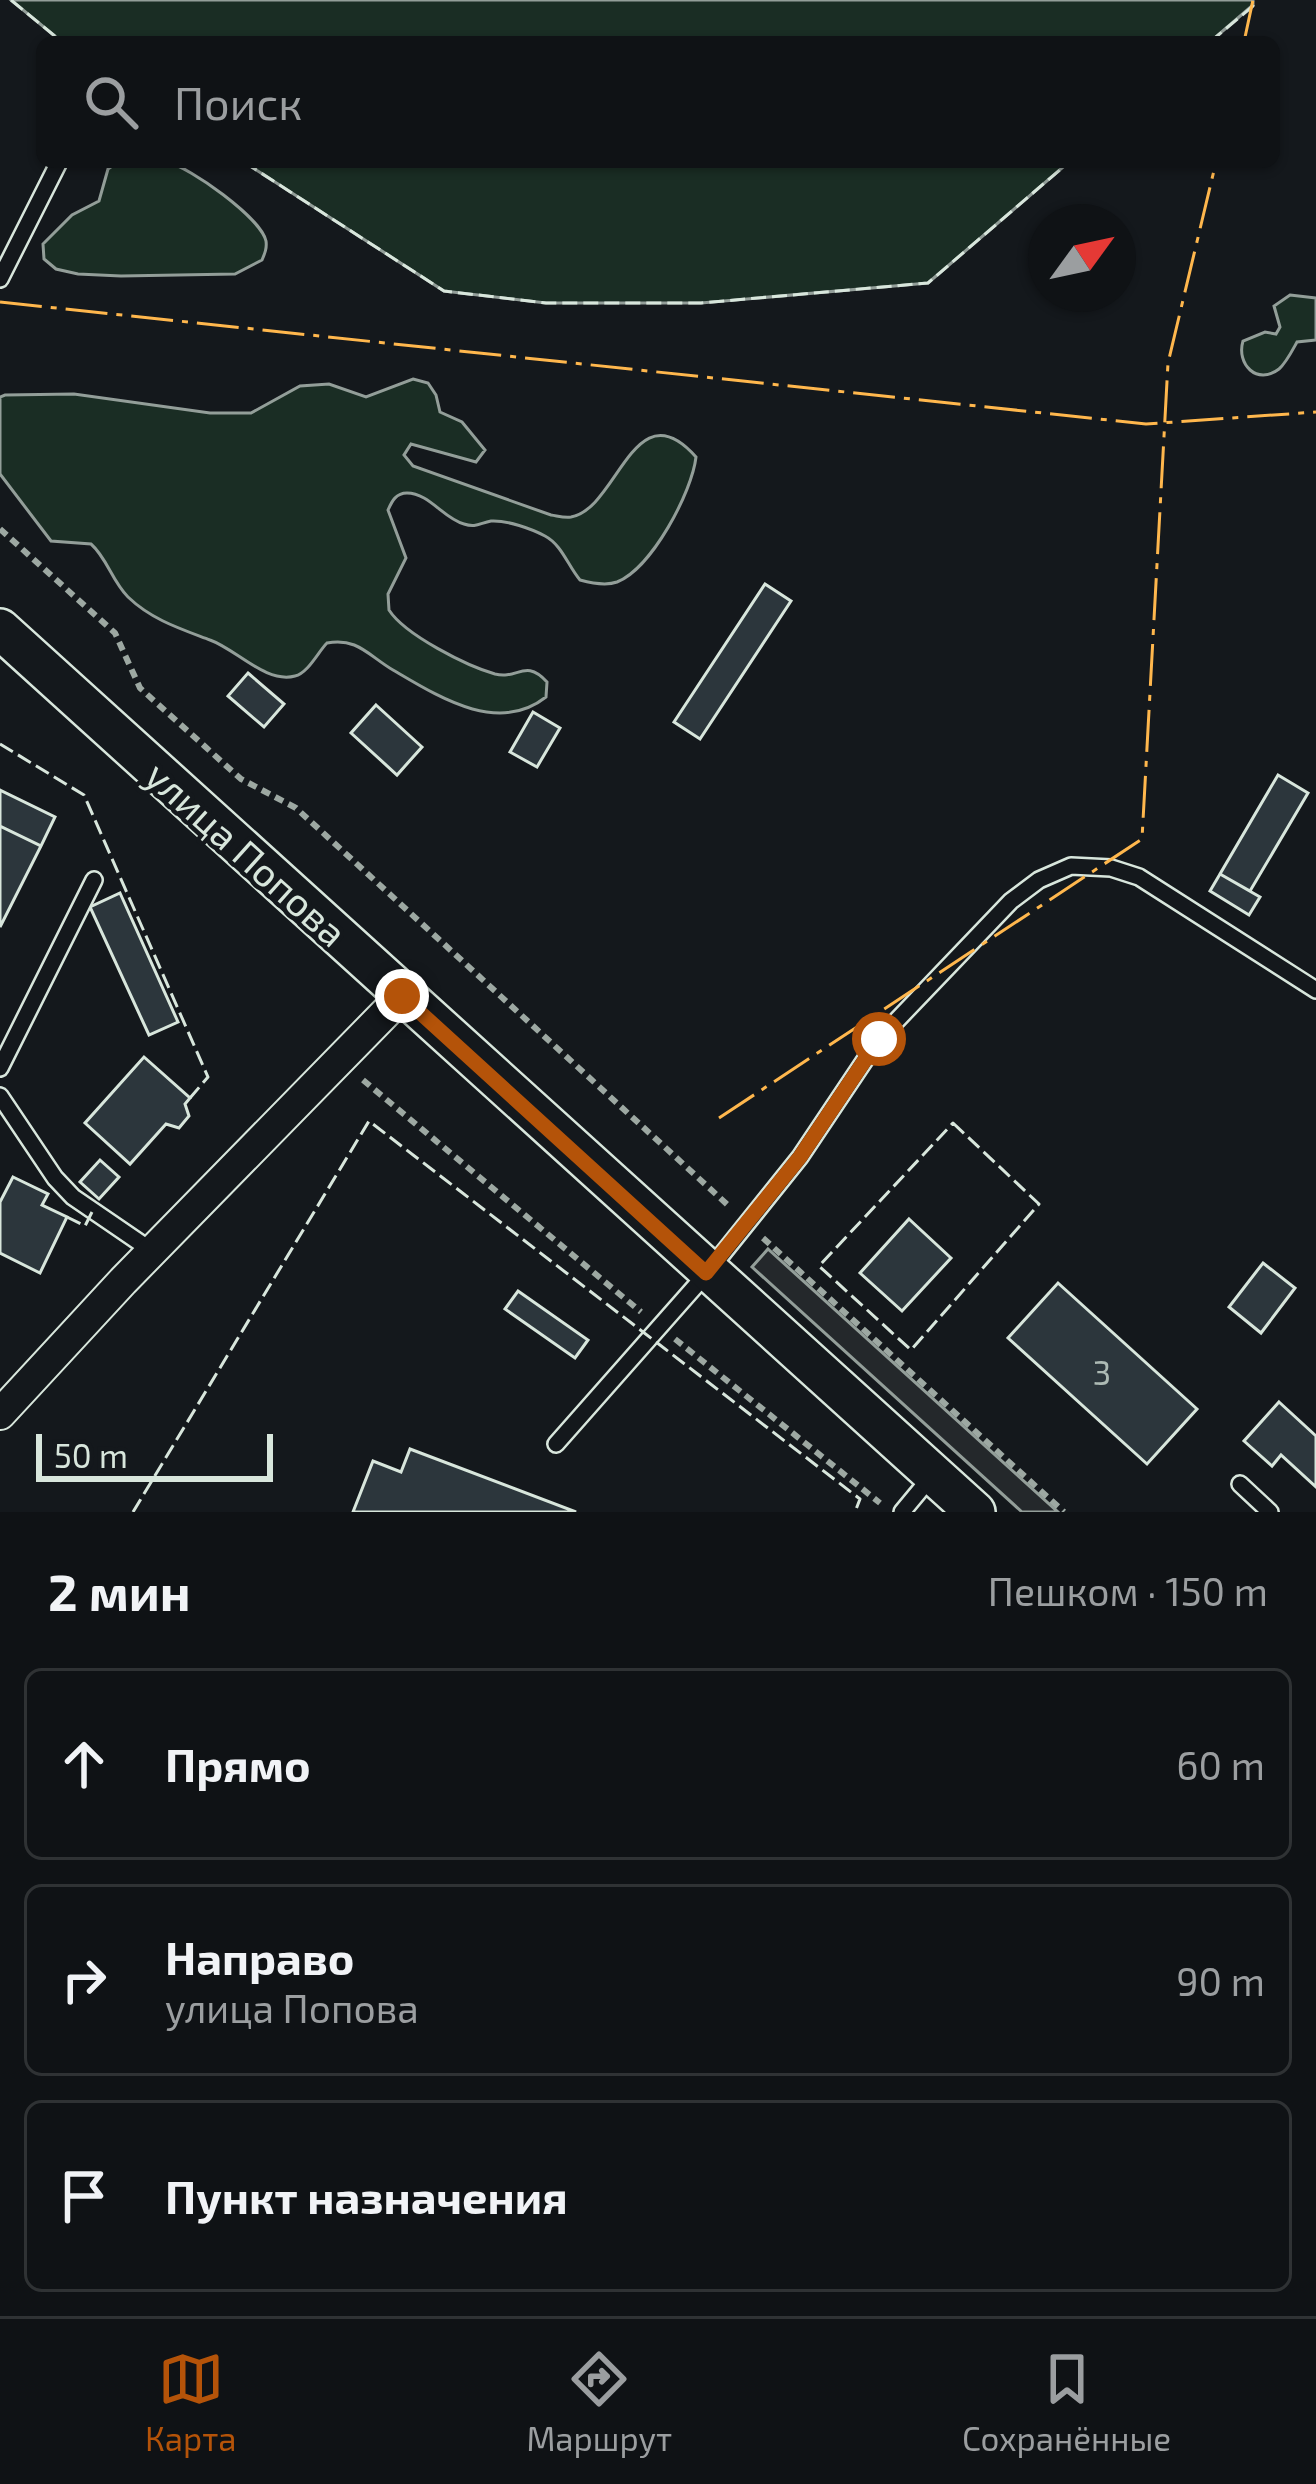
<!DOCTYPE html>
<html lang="ru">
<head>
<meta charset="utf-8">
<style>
	:root { --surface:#0f1215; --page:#181b1e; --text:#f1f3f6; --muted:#9b9ea0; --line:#2f3234; --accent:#b45309 }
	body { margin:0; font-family:"Exo 2",sans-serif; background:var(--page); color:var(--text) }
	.compass { position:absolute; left:1028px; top:204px; width:108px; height:108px; border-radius:50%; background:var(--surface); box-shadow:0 3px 9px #0004; rotate:57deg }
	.scale { position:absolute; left:36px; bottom:30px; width:237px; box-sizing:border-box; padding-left:12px; border:6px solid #d8e6dc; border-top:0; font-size:33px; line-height:42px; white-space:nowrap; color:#d8e6dc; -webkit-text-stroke:9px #14181c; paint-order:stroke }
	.stop { position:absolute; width:36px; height:36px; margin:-27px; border:9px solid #b45309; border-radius:50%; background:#fff }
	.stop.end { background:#b45309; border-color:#fff; box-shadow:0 3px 12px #0008 }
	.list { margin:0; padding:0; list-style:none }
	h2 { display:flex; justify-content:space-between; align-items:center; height:156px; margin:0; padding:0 48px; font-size:51px }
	h2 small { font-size:39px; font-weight:400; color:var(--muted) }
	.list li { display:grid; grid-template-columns:78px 1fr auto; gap:36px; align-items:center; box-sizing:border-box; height:192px; margin:0 24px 24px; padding:0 24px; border:3px solid var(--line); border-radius:18px }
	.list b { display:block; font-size:45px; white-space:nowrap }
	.list p { margin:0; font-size:39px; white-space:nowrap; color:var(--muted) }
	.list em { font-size:39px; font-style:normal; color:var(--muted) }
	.icon { flex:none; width:66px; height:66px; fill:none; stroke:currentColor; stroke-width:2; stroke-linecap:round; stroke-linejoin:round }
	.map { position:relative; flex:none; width:1316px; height:1512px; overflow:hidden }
	.search { position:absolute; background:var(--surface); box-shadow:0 3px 9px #0004; left:36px; right:36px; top:36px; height:132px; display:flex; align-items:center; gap:30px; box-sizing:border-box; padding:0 42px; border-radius:18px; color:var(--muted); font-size:45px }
	.sheet { height:804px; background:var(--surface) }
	nav { display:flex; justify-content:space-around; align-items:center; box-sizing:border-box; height:168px; border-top:3px solid var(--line); background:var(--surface); font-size:33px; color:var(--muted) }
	nav a { display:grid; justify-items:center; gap:6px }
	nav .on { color:var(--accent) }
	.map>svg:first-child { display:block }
	.green { fill:#1a2d24; stroke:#939e99; stroke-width:3 }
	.parking { fill:#24282b; stroke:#939e99; stroke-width:3 }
	.building { fill:#2c363c; stroke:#d8e6dc; stroke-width:3 }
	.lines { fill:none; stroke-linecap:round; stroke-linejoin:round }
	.service-casing { stroke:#d8e6dc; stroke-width:20 }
	.minor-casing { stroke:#d8e6dc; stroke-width:34 }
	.secondary-casing { stroke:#d8e6dc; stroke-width:44 }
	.path { stroke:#9da8a2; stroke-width:6; stroke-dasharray:9 6; stroke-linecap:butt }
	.service { stroke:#14181c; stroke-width:15 }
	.minor { stroke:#14181c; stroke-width:30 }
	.secondary { stroke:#14181c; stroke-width:39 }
	.fence { stroke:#d8e6dc; stroke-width:3; stroke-dasharray:15 6; stroke-linecap:butt }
	.power { stroke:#ffb74d; stroke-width:3; stroke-dasharray:42 9 6 9; stroke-linecap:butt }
	.route { stroke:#b45309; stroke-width:15 }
	.labels { text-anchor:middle; stroke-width:9; stroke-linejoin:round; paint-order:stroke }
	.number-label { font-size:33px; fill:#adbab4 }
	.street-label { font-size:39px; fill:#d8e6dc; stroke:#14181c }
</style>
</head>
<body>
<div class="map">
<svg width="1316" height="1512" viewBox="0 0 1316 1512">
	<rect width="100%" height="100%" fill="#14181c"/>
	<path class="green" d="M11 0H1253V5L1210 42H62Z
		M118 162C133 162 152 159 167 162 190 167 261 218 266 241 267 248 265 253 262 260L235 274 121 276 78 274 56 269 44 259 43 244 72 215 99 201 108 169Z
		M244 162H1069L928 283 701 303H546L444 291Z
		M1290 295 1316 298V340L1297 342C1292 351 1286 363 1279 369 1257 386 1236 364 1243 341L1265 332 1276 334 1280 327 1274 306Z
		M413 379 428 383 436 395 440 412 462 422 485 450 476 462 411 444 404 455 413 466 551 515C558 516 564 518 571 517 618 509 634 387 696 457 692 492 652 568 617 582 606 586 591 583 580 580 568 566 562 545 545 536 532 529 507 520 491 521 480 523 476 528 464 524 444 519 429 493 407 493 396 493 392 501 388 510L406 558 388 594 389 610C405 635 467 666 495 674 518 680 525 658 547 682L546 697C498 735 439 697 393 670 369 656 357 637 327 643 318 652 308 673 295 676 266 684 236 649 210 640 181 629 152 620 128 597 112 581 107 558 91 544L51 541 0 474V397L5 395 74 394 210 413H251L300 386 329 384 366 397Z"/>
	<path class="parking" d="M768 1249 1058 1512H1022L752 1267Z"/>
	<path class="building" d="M765 584 791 601 700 739 674 722Z
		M248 673 284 704 264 727 228 696Z
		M376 705 422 747 397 775 351 733Z
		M533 712 560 728 537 767 510 752Z
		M1278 775 1308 793 1250 891 1220 874Z
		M0 790 55 817 41 846 0 826Z
		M0 826 41 846 0 927Z
		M1220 874 1260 897 1249 915 1210 891Z
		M120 893 178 1022 149 1035 90 907Z
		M144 1057 190 1098 185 1104 189 1116 179 1128 166 1124 130 1164 85 1123Z
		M100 1160 119 1177 99 1199 80 1182Z
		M13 1177 48 1194 42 1205 67 1217 40 1273 0 1253V1202Z
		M909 1219 951 1258 902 1311 860 1273Z
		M1263 1263 1295 1288 1261 1333 1229 1307Z
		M1058 1283 1197 1409 1147 1464 1008 1338Z
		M518 1291 588 1340 575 1358 505 1309Z
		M1279 1402 1316 1436V1487L1281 1455 1272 1466 1244 1441Z
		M410 1449 576 1512H353L373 1461 401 1472Z"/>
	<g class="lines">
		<g class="service-casing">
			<path id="service" d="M0 279 59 162
				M0 1068 94 880
				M0 1096 55 1178 73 1197 152 1251
				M556 1444 707 1273 800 1157 879 1039 1011 901 1039 880 1071 866 1111 868 1139 877 1316 990
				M1240 1484 1270 1512
				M902 1512 931 1477"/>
		</g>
		<g class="minor-casing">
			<path id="minor" d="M0 1414 123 1281 402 996"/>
		</g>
		<g class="secondary-casing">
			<path id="secondary" d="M0 629 975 1512"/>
		</g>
		<path class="path" d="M0 529 115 633 140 688 241 779 296 808 731 1208
			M363 1080 641 1312
			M763 1238 1064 1512
			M675 1339 880 1503"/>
		<use href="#service" class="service"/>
		<use href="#minor" class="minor"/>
		<use href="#secondary" class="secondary"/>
		<path class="fence" d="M11 0 62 42
			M1210 42 1253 6V0
			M244 162 444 291 546 303H701L928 283 1069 162
			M0 744 84 795 208 1077 190 1098
			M953 1123 1039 1204 911 1350 819 1266Z
			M67 1217 85 1226 92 1212
			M133 1512 369 1121 860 1499 855 1512"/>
		<path class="power" d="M1244 42 1253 0
			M0 302 1146 424 1316 412
			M719 1118 1142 839 1168 363 1216 162"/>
	</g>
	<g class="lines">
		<path class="route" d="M402 996 706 1273 800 1157 879 1039"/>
	</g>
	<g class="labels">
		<g class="number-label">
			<text x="1102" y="1385">3</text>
		</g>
		<g class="street-label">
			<text transform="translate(246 854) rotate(42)" y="14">улица Попова</text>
		</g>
	</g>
</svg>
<svg class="compass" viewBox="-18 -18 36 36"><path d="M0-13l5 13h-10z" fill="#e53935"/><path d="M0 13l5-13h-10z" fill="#9b9ea0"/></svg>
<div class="scale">50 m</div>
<div class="stop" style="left:879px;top:1039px"></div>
<div class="stop end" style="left:402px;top:996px"></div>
<div class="search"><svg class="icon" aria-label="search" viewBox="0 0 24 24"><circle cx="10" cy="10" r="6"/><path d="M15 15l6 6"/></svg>Поиск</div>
</div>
<section class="sheet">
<h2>2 мин<small>Пешком · 150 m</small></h2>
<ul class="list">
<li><svg class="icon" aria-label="ahead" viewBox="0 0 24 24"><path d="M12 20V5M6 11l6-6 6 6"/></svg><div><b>Прямо</b></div><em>60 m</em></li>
<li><svg class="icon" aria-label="right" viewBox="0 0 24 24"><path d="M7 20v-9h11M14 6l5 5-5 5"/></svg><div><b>Направо</b><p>улица Попова</p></div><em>90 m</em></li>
<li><svg class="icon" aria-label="arrive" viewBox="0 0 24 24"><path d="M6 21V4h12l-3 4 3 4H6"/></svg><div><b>Пункт назначения</b></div></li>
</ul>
</section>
<nav>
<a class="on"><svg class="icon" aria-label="map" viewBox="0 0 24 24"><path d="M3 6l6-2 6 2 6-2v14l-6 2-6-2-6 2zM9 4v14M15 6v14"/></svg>Карта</a>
<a><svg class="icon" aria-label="directions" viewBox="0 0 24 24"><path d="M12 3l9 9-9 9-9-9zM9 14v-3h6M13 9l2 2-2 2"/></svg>Маршрут</a>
<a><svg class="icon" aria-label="saved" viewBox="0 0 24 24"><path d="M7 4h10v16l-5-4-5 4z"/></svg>Сохранённые</a>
</nav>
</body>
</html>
